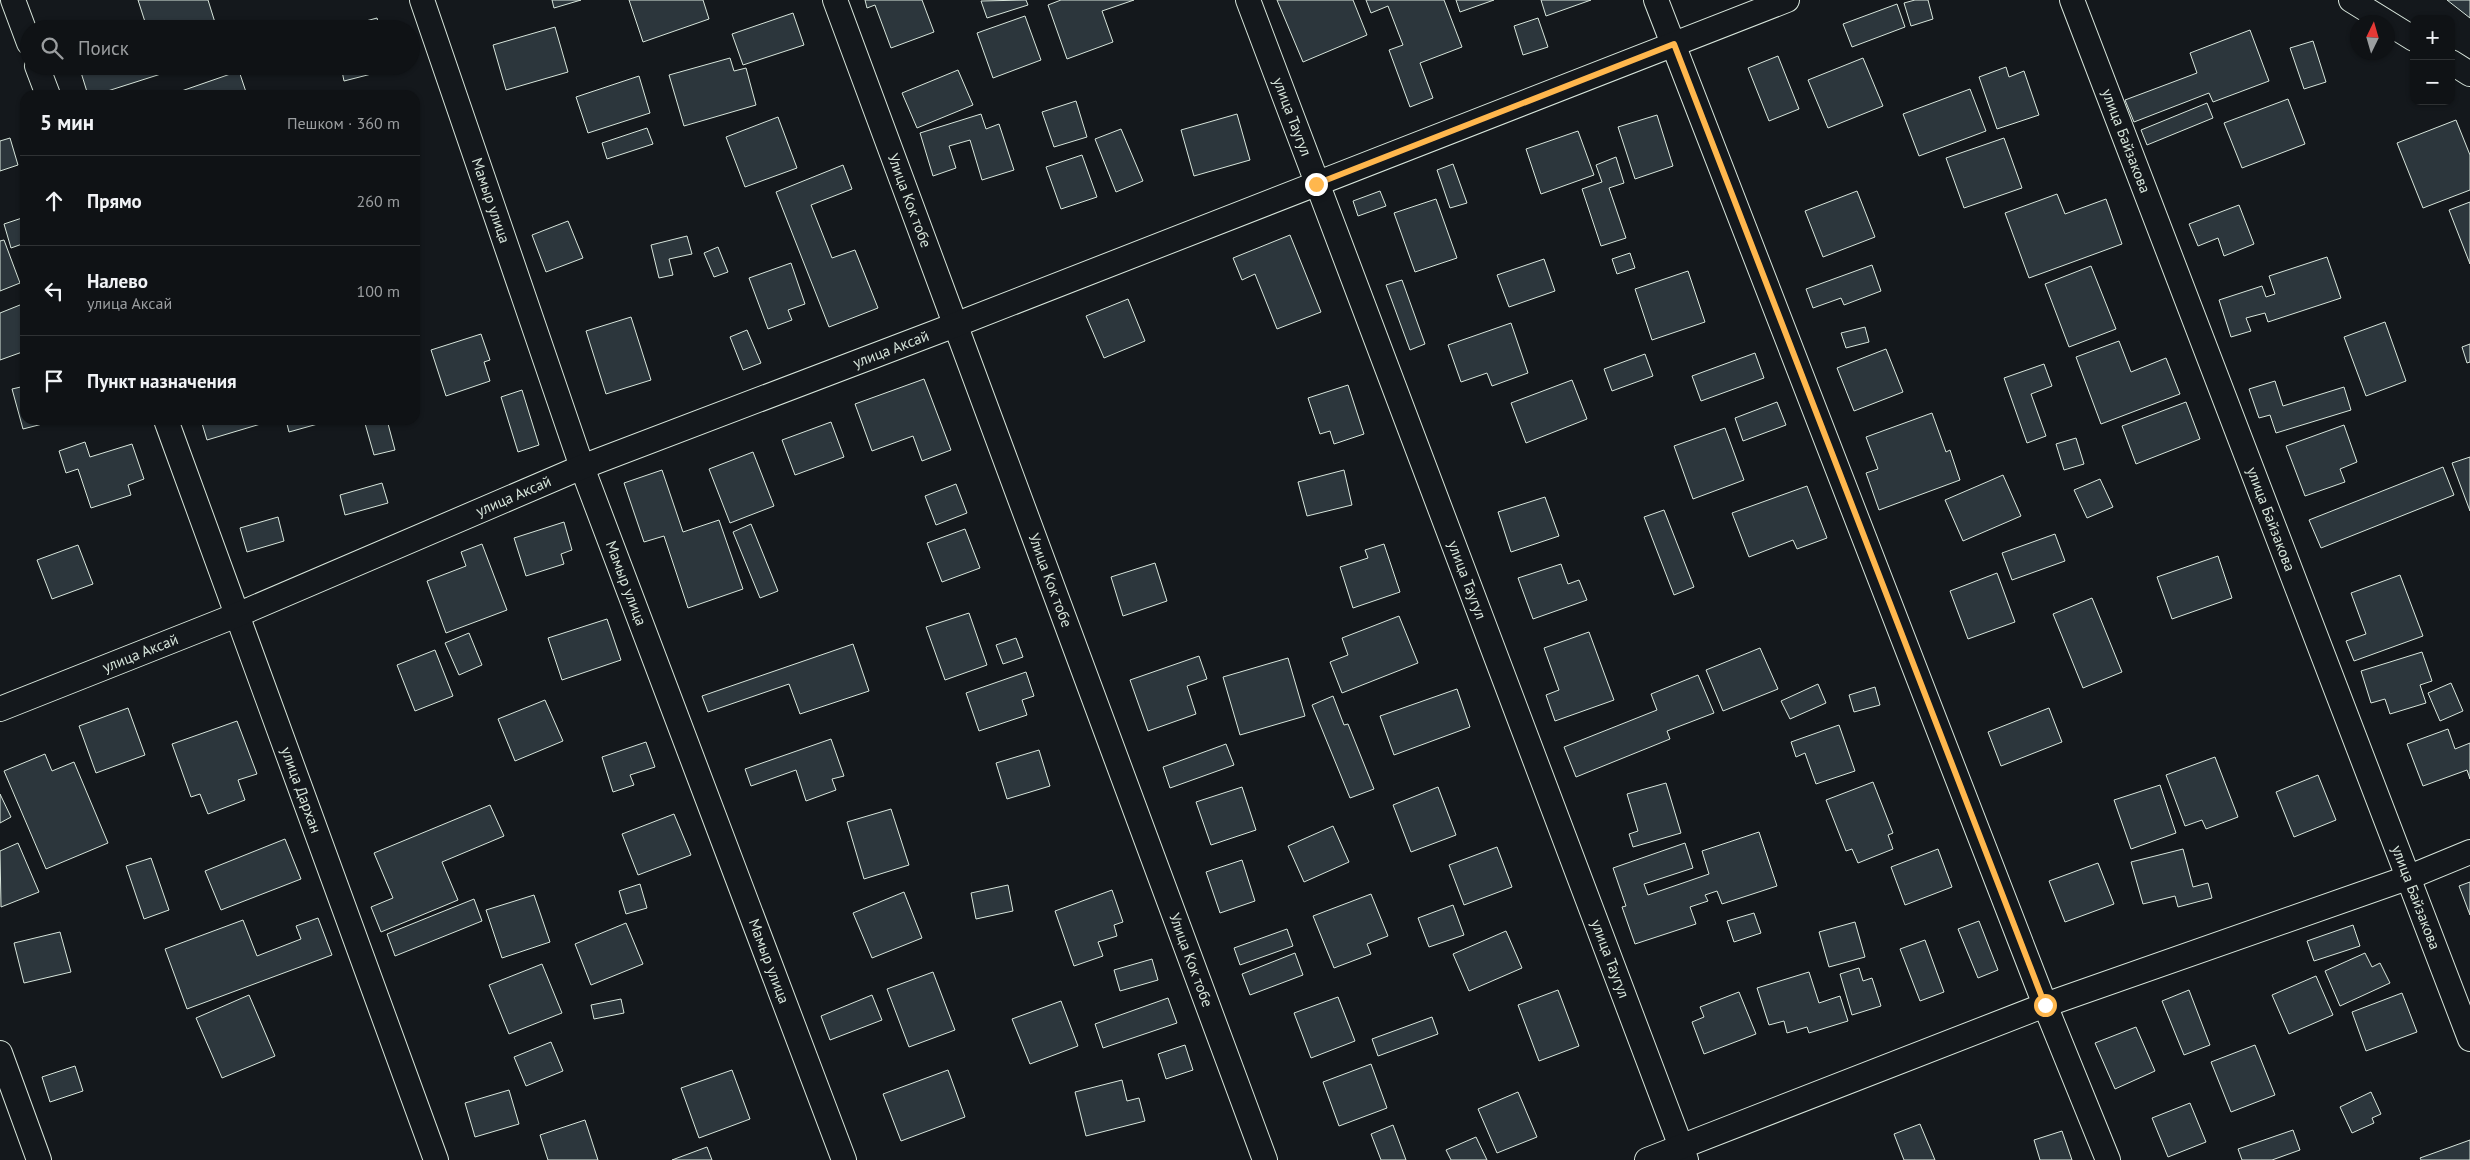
<!DOCTYPE html>
<html lang="ru">
<head>
<meta charset="utf-8">
<style>
	:root { --surface:#0f1215; --page:#181b1e; --text:#f1f3f6; --muted:#9b9ea0; --line:#2f3234 }
	body { margin:0; font-family:"PT Sans",sans-serif; background:var(--page); color:var(--text) }
	.controls { position:absolute; right:15px; top:15px; display:grid; overflow:hidden; border-radius:10px; box-shadow:0 1px 4px #0004 }
	.controls button { width:45px; height:45px; display:grid; place-items:center; padding:0; border:0; border-bottom:1px solid var(--line); background:var(--surface); color:var(--text); font:25px sans-serif }
	.compass { position:absolute; left:2350px; top:15px; width:45px; height:45px; border-radius:50%; background:var(--surface); box-shadow:0 1px 4px #0004; rotate:5deg }
	.stop { position:absolute; width:15px; height:15px; margin:-11px; border:4px solid #ffb74d; border-radius:50%; background:#fff }
	.stop.end { background:#ffb74d; border-color:#fff; box-shadow:0 1px 5px #0008 }
	.list { margin:0; padding:0; list-style:none }
	h2 { display:flex; justify-content:space-between; align-items:center; height:65px; margin:0; padding:0 20px; font-size:21px }
	h2 small { font-size:16px; font-weight:400; color:var(--muted) }
	.list li { display:grid; grid-template-columns:32px 1fr auto; gap:15px; align-items:center; box-sizing:border-box; height:90px; padding:0 20px; border-top:1px solid var(--line) }
	.list b { display:block; font-size:19px; white-space:nowrap }
	.list p { margin:0; font-size:16px; white-space:nowrap; color:var(--muted) }
	.list em { font-size:16px; font-style:normal; color:var(--muted) }
	.icon { flex:none; width:28px; height:28px; fill:none; stroke:currentColor; stroke-width:2; stroke-linecap:round; stroke-linejoin:round }
	.map { position:relative; flex:none; width:2470px; height:1160px; overflow:hidden }
	.search { position:absolute; background:var(--surface); box-shadow:0 1px 4px #0004; left:20px; top:20px; width:400px; height:55px; display:flex; align-items:center; gap:12px; box-sizing:border-box; padding:0 18px; border-radius:28px; color:var(--muted); font-size:19px }
	.panel { position:absolute; background:var(--surface); box-shadow:0 1px 4px #0004; left:20px; top:90px; width:400px; height:335px; border-radius:15px }
	.map>svg:first-child { display:block }
	.building { fill:#2c363c; stroke:#d8e6dc }
	.lines { fill:none; stroke-linecap:round; stroke-linejoin:round }
	.minor-casing { stroke:#d8e6dc; stroke-width:26 }
	.minor { stroke:#14181c; stroke-width:24 }
	.route { stroke:#ffb74d; stroke-width:6 }
	.labels { text-anchor:middle; stroke-width:4; stroke-linejoin:round; paint-order:stroke }
	.street-label { font-size:15px; fill:#d8e6dc; stroke:#14181c }
</style>
</head>
<body>
<div class="map">
<svg width="2470" height="1160" viewBox="0 0 2470 1160">
	<rect width="100%" height="100%" fill="#14181c"/>
	<path class="building" d="M138 0H208L217 29H143L147 28Z
		M552 0H581L554 8Z
		M629 0H703L709 19 643 42Z
		M865 0H922L934 32 891 48 875 5 867 8Z
		M1026 0 1028 5 987 18 981 1Z
		M1061 0H1134L1102 11 1113 42 1067 59 1048 5Z
		M1277 0H1353L1367 35 1303 62Z
		M1366 0H1444L1462 47 1420 63 1433 98 1410 107 1389 50 1403 45 1388 6 1371 13Z
		M1456 0H1494L1460 12Z
		M1541 0H1591L1546 16Z
		M1915 0H1928L1933 19 1911 26 1904 3Z
		M2447 0H2470V18Z
		M1897 4 1905 27 1852 47 1843 24Z
		M793 13 804 45 743 65 732 34Z
		M1025 16 1041 60 993 78 977 33Z
		M377 18 380 29H336Z
		M1538 18 1548 47 1523 55 1514 26Z
		M555 27 568 72 506 90 493 45Z
		M2250 30 2269 81 2213 102 2209 93 2134 122 2125 100 2197 73 2190 53Z
		M2313 41 2326 82 2304 89 2290 48Z
		M1778 56 1799 109 1769 121 1748 68Z
		M730 58 734 71 746 68 756 105 684 126 669 75Z
		M1863 58 1883 106 1828 128 1808 80Z
		M79 66H162L164 73 95 95H88Z
		M341 66H390L391 69 344 81Z
		M2006 67 2009 77 2024 71 2039 115 1997 129 1979 77Z
		M958 70 973 105 917 128 902 93Z
		M239 71 247 95H170Z
		M639 76 650 113 588 133 576 97Z
		M1970 89 1986 131 1919 156 1903 114Z
		M2288 99 2305 144 2242 168 2224 123Z
		M1076 101 1087 137 1054 147 1042 112Z
		M2207 103 2213 118 2147 145 2141 130Z
		M981 114 986 129 999 124 1014 170 982 180 970 140 949 146 956 168 933 176 920 133Z
		M1237 114 1250 160 1194 176 1181 130Z
		M1657 115 1673 166 1635 179 1618 127Z
		M778 117 797 168 745 187 726 137Z
		M2456 120 2470 155V190L2423 208 2397 143Z
		M647 128 653 144 607 159 602 143Z
		M1121 129 1143 181 1116 192 1095 139Z
		M1578 131 1594 175 1541 194 1526 149Z
		M10 138 18 165 0 171V141Z
		M2004 138 2022 188 1964 208 1946 158Z
		M1082 155 1097 197 1061 209 1046 167Z
		M1616 157 1624 183 1609 188 1626 238 1601 246 1582 189 1602 182 1596 165Z
		M1453 164 1467 203 1450 208 1437 170Z
		M843 165 852 189 811 205 832 258 855 250 878 308 829 327 776 192Z
		M1380 191 1386 206 1358 216 1353 201Z
		M1857 191 1875 237 1823 257 1805 211Z
		M2057 194 2065 214 2106 199 2122 244 2029 278 2005 213Z
		M1436 199 1457 258 1415 272 1394 213Z
		M2470 202V264L2449 210Z
		M2239 205 2254 244 2224 256 2218 238 2198 246 2189 224Z
		M25 217V243L11 248 4 224Z
		M568 221 583 258 546 272 532 235Z
		M1290 235 1321 312 1277 329 1255 274 1242 280 1233 258Z
		M687 236 692 254 669 259 673 275 659 278 651 245Z
		M4 240 20 283 0 291V241Z
		M718 247 728 272 714 277 704 253Z
		M1630 253 1635 268 1617 274 1612 259Z
		M2327 257 2341 298 2268 322 2265 313 2246 318 2251 331 2231 337 2219 300 2262 286 2266 297 2275 294 2269 276Z
		M1544 259 1555 291 1509 307 1497 275Z
		M791 263 805 304 788 310 792 320 768 329 749 278Z
		M1872 265 1881 291 1844 305 1841 298 1813 308 1806 289Z
		M2091 266 2116 329 2069 347 2045 284Z
		M1688 271 1705 322 1652 340 1635 289Z
		M1402 280 1425 344 1410 350 1386 285Z
		M1128 299 1145 341 1104 358 1086 316Z
		M25 303V351L0 360V313Z
		M631 317 651 380 606 394 586 331Z
		M2385 322 2406 381 2366 396 2344 337Z
		M1511 323 1528 373 1492 386 1487 373 1461 382 1448 345Z
		M1865 327 1869 342 1846 348 1841 333Z
		M747 330 761 363 743 370 730 337Z
		M481 334 490 360 484 362 490 381 446 396 431 350Z
		M2119 341 2131 372 2166 358 2180 394 2101 424 2076 357Z
		M2470 344V362L2467 363 2462 347Z
		M1886 349 1903 392 1854 411 1837 368Z
		M1755 353 1764 378 1701 401 1692 376Z
		M1645 354 1653 376 1612 391 1604 369Z
		M2044 364 2052 386 2031 394 2046 436 2027 443 2004 378Z
		M924 379 951 450 922 461 913 436 872 451 855 404Z
		M1572 380 1587 419 1526 443 1511 403Z
		M2275 381 2283 406 2344 387 2351 410 2276 433 2270 415 2259 418 2249 389Z
		M1348 385 1364 434 1334 444 1330 431 1320 434 1308 398Z
		M25 386V420H58L23 429 12 389Z
		M522 390 539 445 518 452 501 397Z
		M1777 402 1786 425 1743 441 1735 418Z
		M2186 402 2200 439 2136 464 2122 426Z
		M1932 413 1946 452 1950 450 1960 480 1879 510 1866 473 1878 469 1866 437Z
		M201 420H274L207 440Z
		M286 420H332L289 432Z
		M364 420H387L395 450 374 455Z
		M831 422 844 457 795 475 782 440Z
		M2344 425 2357 462 2340 469 2345 482 2305 496 2286 446Z
		M1725 428 1744 480 1693 499 1674 446Z
		M2076 438 2084 464 2064 470 2056 444Z
		M85 442 90 457 132 444 144 479 128 485 131 495 91 508 78 469 66 473 59 451Z
		M753 452 774 506 730 523 709 469Z
		M2470 457V511L2452 463Z
		M2443 467 2454 495 2321 548 2309 520Z
		M662 470 683 532 719 520 743 589 688 608 664 536 644 542 624 483Z
		M1344 470 1352 505 1307 516 1298 482Z
		M2003 475 2021 516 1963 541 1945 500Z
		M2100 479 2113 507 2087 518 2074 490Z
		M382 483 388 503 345 515 340 495Z
		M956 484 967 513 936 525 925 496Z
		M1807 486 1827 538 1797 549 1793 540 1749 557 1732 513Z
		M1545 497 1559 536 1511 552 1498 512Z
		M1664 510 1694 587 1674 595 1644 517Z
		M278 517 284 541 247 552 240 528Z
		M564 522 572 550 561 554 564 564 526 576 514 538Z
		M751 524 778 591 760 598 733 532Z
		M965 529 980 568 942 582 927 543Z
		M2055 534 2065 561 2012 580 2002 553Z
		M482 544 507 610 446 633 427 581 466 566 461 552Z
		M1384 544 1400 592 1353 608 1340 567 1368 558 1365 550Z
		M78 545 93 584 52 599 37 560Z
		M2218 556 2232 598 2172 619 2157 577Z
		M1155 563 1167 601 1123 616 1111 577Z
		M1561 564 1568 584 1579 580 1587 600 1533 619 1518 578Z
		M1997 573 2015 622 1968 639 1950 591Z
		M2400 575 2423 636 2354 661 2346 641 2366 634 2351 593Z
		M2092 598 2122 672 2083 688 2053 614Z
		M969 613 987 665 945 680 926 627Z
		M1399 616 1418 663 1342 693 1330 662 1348 655 1342 638Z
		M607 619 621 660 562 680 548 638Z
		M1589 632 1614 700 1555 721 1546 695 1559 690 1544 648Z
		M469 633 482 665 459 675 445 643Z
		M1016 638 1023 657 1003 664 996 645Z
		M853 644 869 691 800 714 789 684 708 712 702 696Z
		M1760 648 1778 689 1723 711 1706 670Z
		M435 650 453 696 415 711 397 665Z
		M2422 652 2432 681 2420 685 2426 703 2390 714 2385 699 2371 703 2361 671Z
		M1199 656 1207 679 1187 686 1196 714 1148 731 1130 680Z
		M1288 658 1305 716 1240 735 1223 677Z
		M1026 672 1034 696 1022 700 1027 715 979 731 966 693Z
		M1698 675 1714 713 1667 731 1670 739 1576 777 1564 747 1657 710 1651 694Z
		M2451 683 2463 711 2440 721 2428 693Z
		M1818 684 1826 703 1790 719 1781 701Z
		M1875 687 1880 705 1854 712 1849 695Z
		M1457 689 1470 727 1394 755 1380 716Z
		M1333 696 1344 725 1348 724 1374 789 1350 798 1312 705Z
		M545 700 563 741 515 761 498 719Z
		M128 708 145 755 96 773 79 726Z
		M2049 708 2062 742 2001 766 1988 732Z
		M237 721 257 774 238 780 245 800 208 814 200 794 191 797 172 744Z
		M1839 725 1855 771 1816 784 1805 753 1796 757 1791 742Z
		M2448 729 2455 749 2470 743V779L2467 770 2423 786 2407 744Z
		M831 739 844 776 832 779 836 790 806 801 796 770 751 786 745 769Z
		M646 742 655 767 630 775 634 785 613 792 602 757Z
		M1226 744 1234 765 1170 788 1163 767Z
		M1039 750 1050 786 1007 799 996 763Z
		M45 754 52 771 74 762 108 843 46 869 4 771Z
		M2215 757 2238 817 2206 829 2202 820 2185 826 2166 775Z
		M2318 775 2336 820 2294 837 2276 792Z
		M1873 782 1893 833 1888 835 1893 849 1858 863 1852 849 1846 851 1826 800Z
		M1666 783 1681 833 1633 847 1629 834 1638 831 1627 794Z
		M2160 785 2176 833 2131 849 2114 800Z
		M1242 787 1256 830 1211 845 1196 802Z
		M1438 787 1456 835 1411 852 1393 805Z
		M0 794 11 817 0 823Z
		M490 805 504 836 442 862 458 900 381 932 371 907 393 898 374 853Z
		M891 809 909 865 864 879 847 822Z
		M674 814 691 855 638 875 622 834Z
		M1333 826 1349 862 1304 882 1288 846Z
		M1759 832 1777 886 1722 904 1717 891 1705 895 1708 901 1690 907 1696 924 1635 944 1622 907 1626 906 1613 868 1685 843 1693 868 1644 884 1648 895 1709 874 1702 851Z
		M285 839 301 879 221 910 205 871Z
		M18 843 39 892 1 907 0 851Z
		M1497 847 1512 887 1464 905 1449 865Z
		M1938 849 1952 887 1905 905 1891 867Z
		M2183 849 2193 887 2208 883 2212 898 2178 907 2175 896 2143 904 2131 862Z
		M151 858 169 910 144 919 126 866Z
		M1242 860 1255 901 1220 913 1206 872Z
		M2098 863 2114 904 2065 922 2049 881Z
		M2470 882V915L2459 886Z
		M640 884 647 908 626 914 619 891Z
		M1008 885 1013 911 976 919 971 893Z
		M1112 890 1123 922 1114 925 1117 936 1098 942 1103 956 1074 966 1055 911Z
		M904 892 922 938 872 958 853 913Z
		M1371 894 1388 936 1367 944 1371 954 1334 968 1313 916Z
		M534 895 550 942 502 958 486 910Z
		M474 899 482 921 395 956 387 934Z
		M1453 905 1464 935 1429 947 1418 918Z
		M1754 913 1761 933 1734 942 1727 921Z
		M318 918 332 955 187 1009 165 949 243 920 257 956 301 939 296 926Z
		M1979 921 1998 970 1978 978 1958 929Z
		M1855 922 1865 957 1829 967 1819 932Z
		M626 923 643 964 591 985 575 944Z
		M2353 925 2360 946 2314 961 2307 941Z
		M1287 929 1293 946 1240 965 1234 948Z
		M1506 931 1522 968 1469 991 1453 954Z
		M60 932 71 972 24 983 14 943Z
		M1925 940 1944 992 1920 1001 1900 949Z
		M1295 953 1303 975 1250 995 1242 974Z
		M2365 953 2372 967 2380 963 2390 983 2340 1006 2325 971Z
		M1152 959 1158 980 1120 991 1114 970Z
		M542 964 562 1013 509 1034 489 985Z
		M1859 968 1863 981 1872 978 1881 1006 1852 1015 1840 974Z
		M933 972 955 1030 909 1047 887 989Z
		M1809 972 1819 1003 1840 996 1848 1021 1809 1033 1807 1027 1787 1033 1784 1021 1769 1025 1757 988Z
		M2316 976 2333 1015 2289 1034 2272 995Z
		M1558 990 1579 1046 1539 1061 1518 1005Z
		M2189 990 2210 1045 2184 1055 2162 1001Z
		M1739 992 1756 1034 1704 1054 1692 1022 1704 1017 1700 1007Z
		M2402 993 2417 1032 2366 1051 2352 1012Z
		M249 995 275 1056 222 1078 196 1018Z
		M872 995 882 1020 830 1040 821 1016Z
		M1338 997 1355 1041 1311 1058 1294 1013Z
		M1168 998 1177 1023 1103 1048 1095 1024Z
		M621 999 624 1013 594 1019 591 1005Z
		M1061 1001 1078 1046 1030 1064 1012 1019Z
		M1432 1017 1438 1034 1378 1056 1372 1039Z
		M2136 1027 2155 1071 2115 1089 2095 1043Z
		M551 1042 563 1071 526 1086 514 1057Z
		M1185 1045 1193 1070 1166 1079 1158 1054Z
		M2255 1045 2275 1095 2231 1112 2211 1062Z
		M1371 1064 1387 1108 1339 1126 1323 1082Z
		M75 1066 83 1091 50 1102 42 1077Z
		M732 1070 750 1119 699 1138 681 1088Z
		M948 1070 965 1117 901 1141 883 1094Z
		M1122 1080 1127 1101 1139 1098 1145 1121 1086 1136 1075 1092Z
		M509 1090 519 1124 475 1137 465 1103Z
		M1518 1092 1537 1137 1497 1153 1478 1109Z
		M2371 1092 2381 1114 2372 1118 2374 1123 2352 1133 2340 1107Z
		M2190 1103 2206 1142 2168 1157 2152 1118Z
		M585 1120 598 1160H548L540 1135Z
		M1920 1124 1935 1160H1904L1894 1134Z
		M1393 1125 1406 1160H1381L1371 1134Z
		M2293 1130 2300 1150 2272 1160H2242L2238 1149Z
		M2062 1131 2072 1160H2040L2034 1140Z
		M1476 1137 1487 1160H1451L1446 1150Z
		M2470 1140V1160H2421L2420 1158Z
		M707 1147 712 1160H672Z"/>
	<g class="lines">
		<g class="minor-casing">
			<g id="minor">
				<path d="M13 0 29 43"/>
				<path id="s1" d="M422 0 582 467 844 1160"/>
				<path id="s2" d="M835 0 1265 1160"/>
				<path id="s3" d="M1248 0 1686 1160"/>
				<path d="M1656 0 2045 1005 2108 1160"/>
				<path id="s4" d="M2072 0 2470 1039"/>
				<path d="M2351 0 2414 39"/>
				<path d="M2451 62 2470 74"/>
				<path d="M37 66 48 95"/>
				<path id="s5" d="M166 420 436 1160"/>
				<path id="s6" d="M0 709 237 615 582 467 955 325 1787 0"/>
				<path d="M0 1053 39 1160"/>
				<path d="M1647 1160 2045 1005 2407 878 2470 852"/>
			</g>
		</g>
		<use href="#minor" class="minor"/>
	</g>
	<g class="lines">
		<path class="route" d="M1316 184 1674 44 2045 1005"/>
	</g>
	<g class="labels">
		<g class="street-label">
			<text dy="5" stroke="none"><textPath href="#s3" startOffset="125">улица Таугул</textPath></text>
			<text dy="5" stroke="none"><textPath href="#s4" startOffset="151">улица Байзакова</textPath></text>
			<text dy="5" stroke="none"><textPath href="#s2" startOffset="214">Улица Кок тобе</textPath></text>
			<text dy="5" stroke="none"><textPath href="#s1" startOffset="212">Мамыр улица</textPath></text>
			<text dy="5" stroke="none"><textPath href="#s6" startOffset="961">улица Аксай</textPath></text>
			<text dy="5" stroke="none"><textPath href="#s6" startOffset="556">улица Аксай</textPath></text>
			<text dy="5" stroke="none"><textPath href="#s4" startOffset="556">улица Байзакова</textPath></text>
			<text dy="5" stroke="none"><textPath href="#s2" startOffset="619">Улица Кок тобе</textPath></text>
			<text dy="5" stroke="none"><textPath href="#s3" startOffset="620">улица Таугул</textPath></text>
			<text dy="5" stroke="none"><textPath href="#s1" startOffset="618">Мамыр улица</textPath></text>
			<text dy="5" stroke="none"><textPath href="#s6" startOffset="151">улица Аксай</textPath></text>
			<text dy="5" stroke="none"><textPath href="#s5" startOffset="394">улица Дархан</textPath></text>
			<text dy="5" stroke="none"><textPath href="#s4" startOffset="961">улица Байзакова</textPath></text>
			<text dy="5" stroke="none"><textPath href="#s3" startOffset="1025">улица Таугул</textPath></text>
			<text dy="5" stroke="none"><textPath href="#s2" startOffset="1024">Улица Кок тобе</textPath></text>
			<text dy="5" stroke="none"><textPath href="#s1" startOffset="1022">Мамыр улица</textPath></text>
		</g>
	</g>
</svg>
<div class="controls">
<button>+</button>
<button>−</button>
</div>
<svg class="compass" viewBox="-18 -18 36 36"><path d="M0-13l5 13h-10z" fill="#e53935"/><path d="M0 13l5-13h-10z" fill="#9b9ea0"/></svg>
<div class="stop" style="left:2045px;top:1005px"></div>
<div class="stop end" style="left:1316px;top:184px"></div>
<div class="search"><svg class="icon" aria-label="search" viewBox="0 0 24 24"><circle cx="10" cy="10" r="6"/><path d="M15 15l6 6"/></svg>Поиск</div>
<section class="panel">
<h2>5 мин<small>Пешком · 360 m</small></h2>
<ul class="list">
<li><svg class="icon" aria-label="ahead" viewBox="0 0 24 24"><path d="M12 20V5M6 11l6-6 6 6"/></svg><div><b>Прямо</b></div><em>260 m</em></li>
<li><svg class="icon" aria-label="left" viewBox="0 0 24 24"><path d="M17 20v-9H6M10 6l-5 5 5 5"/></svg><div><b>Налево</b><p>улица Аксай</p></div><em>100 m</em></li>
<li><svg class="icon" aria-label="arrive" viewBox="0 0 24 24"><path d="M6 21V4h12l-3 4 3 4H6"/></svg><div><b>Пункт назначения</b></div></li>
</ul>
</section>
</div>
</body>
</html>
